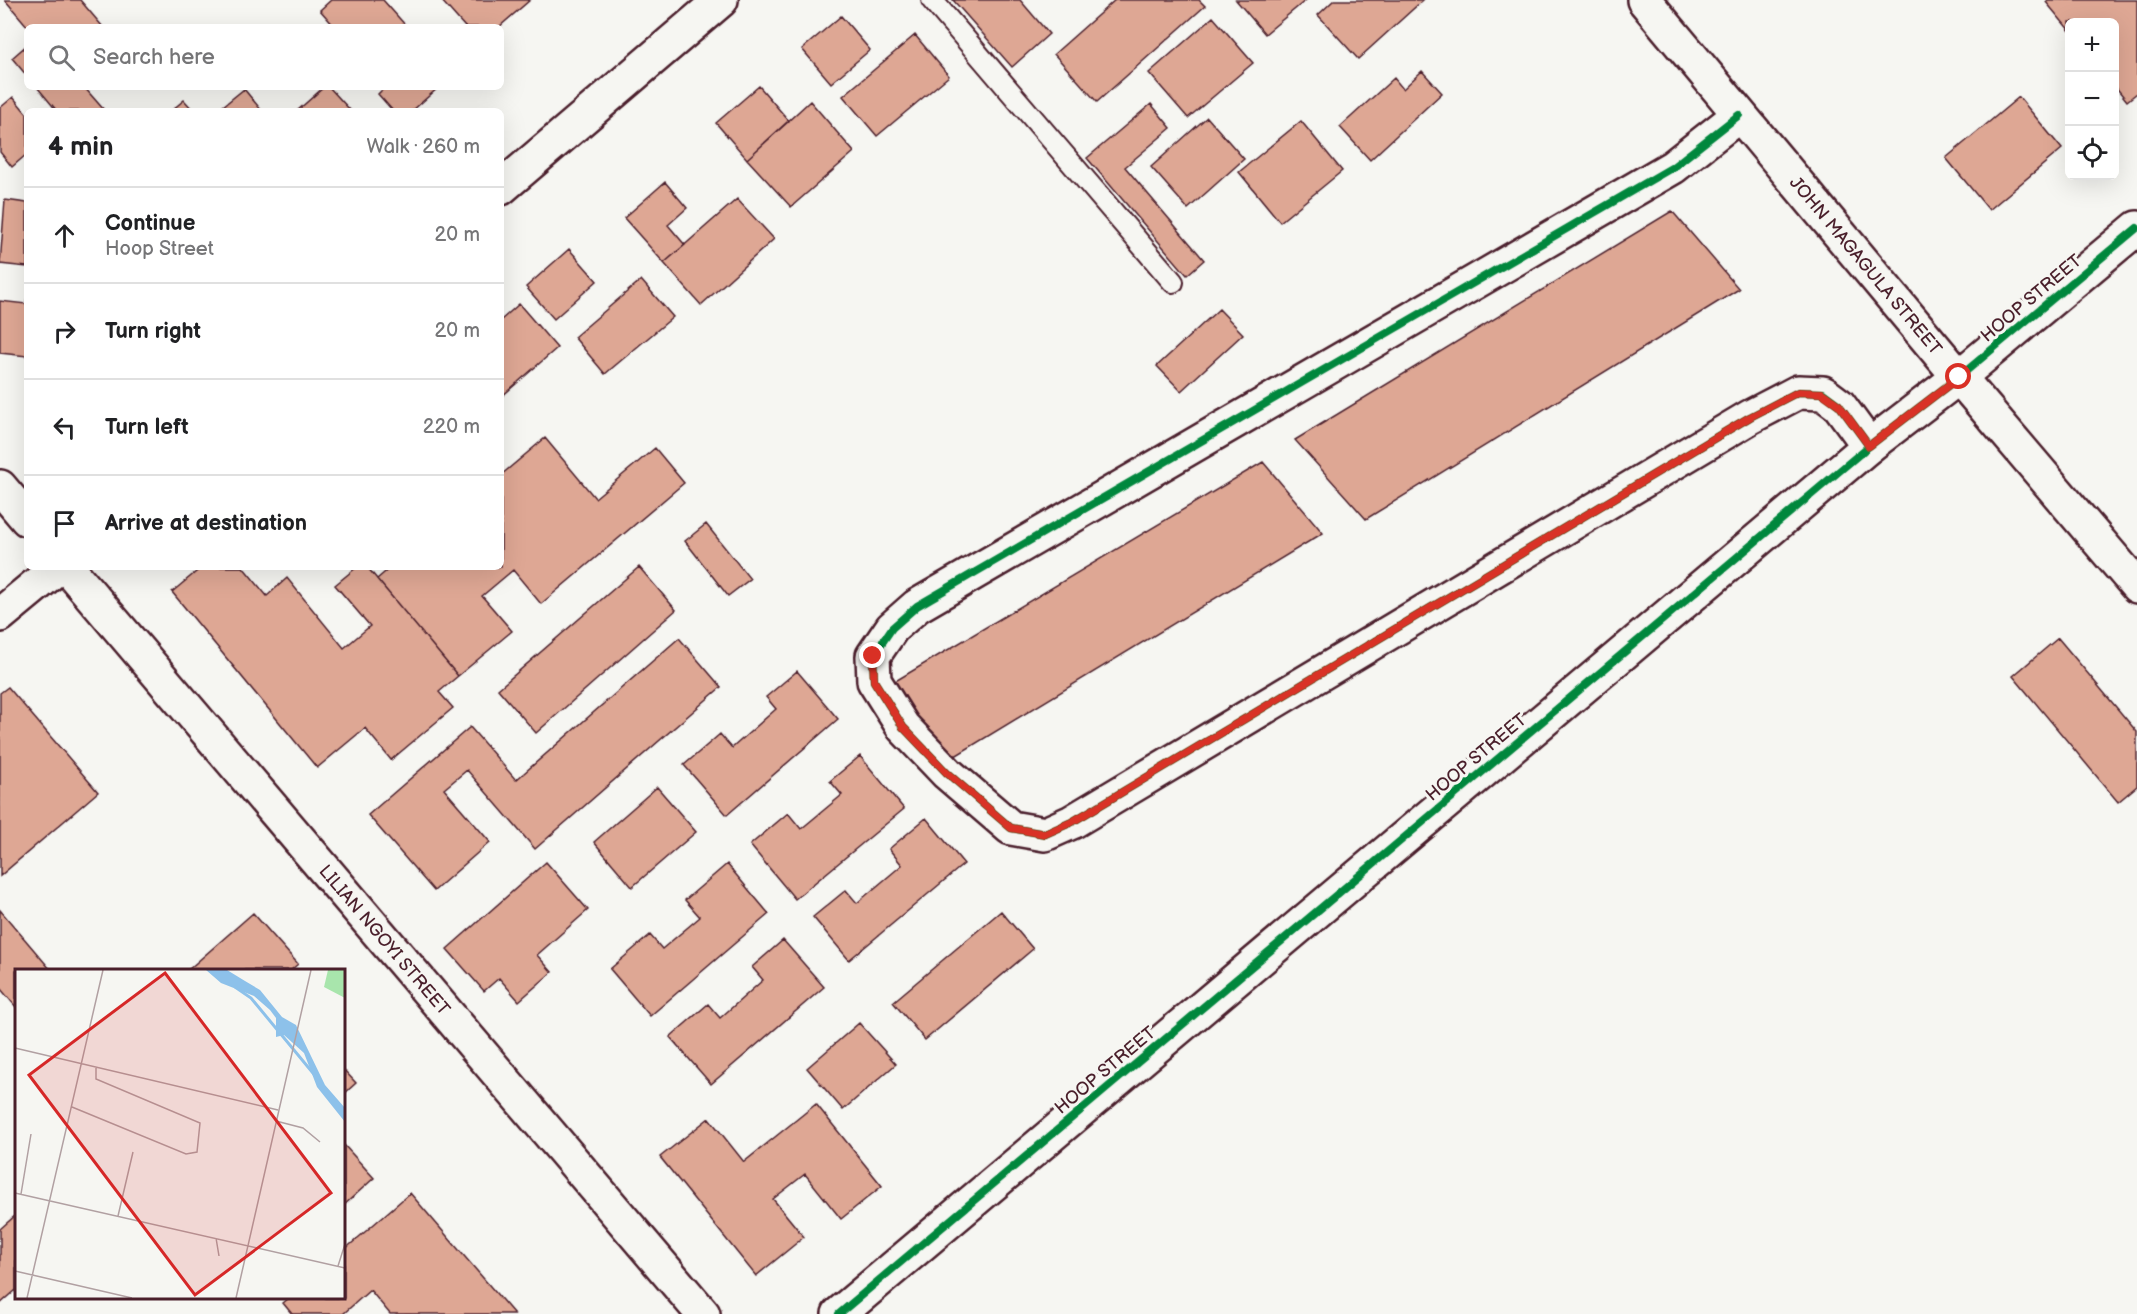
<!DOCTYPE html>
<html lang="en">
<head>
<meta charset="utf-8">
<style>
	:root { --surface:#fff; --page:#f2f2f2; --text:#202124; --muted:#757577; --line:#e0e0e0 }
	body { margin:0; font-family:"Balsamiq Sans",sans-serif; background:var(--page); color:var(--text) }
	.controls { position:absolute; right:18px; top:18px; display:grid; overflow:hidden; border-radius:9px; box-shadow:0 6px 24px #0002 }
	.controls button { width:54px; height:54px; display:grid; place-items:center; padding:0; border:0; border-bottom:2px solid var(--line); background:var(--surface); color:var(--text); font:30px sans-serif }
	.stop { position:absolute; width:18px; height:18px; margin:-14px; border:4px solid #d93025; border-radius:50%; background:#fff }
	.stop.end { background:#d93025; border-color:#fff; box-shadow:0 2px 6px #0008 }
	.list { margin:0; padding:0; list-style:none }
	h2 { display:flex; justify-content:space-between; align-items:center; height:78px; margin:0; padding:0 24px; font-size:26px }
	h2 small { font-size:20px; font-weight:400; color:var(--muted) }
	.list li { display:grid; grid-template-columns:39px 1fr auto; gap:18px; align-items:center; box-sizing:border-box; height:96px; padding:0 24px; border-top:2px solid var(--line) }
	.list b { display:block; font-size:22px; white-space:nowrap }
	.list p { margin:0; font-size:20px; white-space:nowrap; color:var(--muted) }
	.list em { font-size:20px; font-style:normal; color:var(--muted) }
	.icon { flex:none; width:33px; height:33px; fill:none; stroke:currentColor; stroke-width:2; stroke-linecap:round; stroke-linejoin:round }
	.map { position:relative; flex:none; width:2137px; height:1314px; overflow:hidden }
	.search { position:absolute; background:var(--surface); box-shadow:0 6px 24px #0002; left:24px; top:24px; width:480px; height:66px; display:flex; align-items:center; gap:15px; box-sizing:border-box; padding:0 21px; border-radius:9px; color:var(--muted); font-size:22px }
	.panel { position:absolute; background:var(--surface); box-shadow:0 6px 24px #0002; left:24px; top:108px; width:480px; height:462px; border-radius:9px }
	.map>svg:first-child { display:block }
	.building { fill:#dea794; stroke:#4a1f2b; stroke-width:1.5 }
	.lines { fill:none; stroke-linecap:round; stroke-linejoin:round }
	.lane-casing { stroke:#4a1f2b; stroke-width:24 }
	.street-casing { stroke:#4a1f2b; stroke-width:38 }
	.secondary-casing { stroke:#4a1f2b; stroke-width:38 }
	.lane { stroke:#f6f6f2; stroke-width:20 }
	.street { stroke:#f6f6f2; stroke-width:33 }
	.secondary { stroke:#f6f6f2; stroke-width:33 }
	.cycleway-casing { stroke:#f6f6f2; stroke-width:11 }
	.cycleway { stroke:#00873e; stroke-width:8 }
	.route { stroke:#d93025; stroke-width:8 }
	.labels { text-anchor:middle; stroke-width:6; stroke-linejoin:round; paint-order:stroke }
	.street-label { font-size:18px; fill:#4a1f2b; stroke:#f6f6f2 }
	.inset-river { fill:none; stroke:#8dc1ea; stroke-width:3 }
	.inset-road { fill:none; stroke:#b1a0a2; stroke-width:1.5 }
	.view { fill:#d62828; fill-opacity:0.15; stroke:#d62828; stroke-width:3 }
	.inset-edge { fill:none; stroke:#4a1f2b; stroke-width:3 }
</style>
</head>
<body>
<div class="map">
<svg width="2137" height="1314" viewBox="0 0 2137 1314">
	<rect width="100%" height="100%" fill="#f6f6f2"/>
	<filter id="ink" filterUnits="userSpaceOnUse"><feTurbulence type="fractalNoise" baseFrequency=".0167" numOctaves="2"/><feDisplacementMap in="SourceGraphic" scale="12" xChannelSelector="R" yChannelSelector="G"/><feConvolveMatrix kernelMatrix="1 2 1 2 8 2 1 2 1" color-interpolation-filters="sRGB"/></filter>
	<g filter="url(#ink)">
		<path class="building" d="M5 0H80L103 27H28Z
			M331 0H383L407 27H335L320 10Z
			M441 0H530L499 27H465Z
			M953 0H1020L1049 34 1012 67Z
			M1115 0H1199L1205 6 1097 102 1054 54Z
			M1236 0H1306L1265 34Z
			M1334 0H1423L1358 59 1318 15Z
			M2048 0H2137V93L2127 101 2114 85V22H2070V31L2046 2Z
			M841 16 870 50 831 83 802 49Z
			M1213 17 1253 63 1188 118 1149 73Z
			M915 35 949 76 877 136 843 96Z
			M27 45V76L12 58Z
			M1422 71 1442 93 1370 160 1340 127 1394 78 1403 89Z
			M759 86 789 121 747 159 716 123Z
			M37 87H84L105 111H57Z
			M324 87H329L351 111H297Z
			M385 87H439L412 111H393L378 94Z
			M244 89 262 111H217Z
			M13 97 27 114V154L12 167 0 152V108Z
			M2019 97 2062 149 1989 210 1946 158Z
			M184 100 194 111H171Z
			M810 101 854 152 791 207 747 159Z
			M1151 104 1171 128 1125 167 1204 260 1187 275 1087 158Z
			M1207 117 1244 159 1188 209 1151 167Z
			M1301 121 1342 171 1280 222 1239 172Z
			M665 182 687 208 668 225 685 245 664 263 624 218Z
			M737 199 774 239 701 305 664 263Z
			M5 200 27 203V267L0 264Z
			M1672 211 1739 289 1366 519 1295 440Z
			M569 249 597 281 554 319 526 287Z
			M641 280 673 317 605 374 574 337Z
			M27 296V356L0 353V301L26 304Z
			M519 304 557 348 501 397V320Z
			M1219 309 1243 334 1181 391 1157 366Z
			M545 438 595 498 655 448 684 483 541 604 513 570 482 596 512 631 458 676 377 579 391 567H501V475Z
			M1263 462 1323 533 947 761 882 689Z
			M706 524 750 579 728 596 685 541Z
			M202 567H243L267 596 287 578 344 648 370 626 335 585 357 567H367L458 676 439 692 453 708 391 760 365 728 317 768 172 592Z
			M639 567 676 610 536 733 498 689Z
			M679 638 721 687 535 849 467 770 444 789 490 842 434 891 368 815 470 727 516 780Z
			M2058 638 2137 732V786L2118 802 2013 676Z
			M797 671 838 719 727 815 684 765 720 734 732 748 776 709 766 697Z
			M8 687 98 792 0 876V693Z
			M860 756 904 809 795 899 750 845 788 813 801 829 842 795 830 781Z
			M657 787 696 832 632 887 594 842Z
			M926 818 964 864 849 960 813 917 846 890 857 903 902 865 889 849Z
			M546 862 588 910 537 955 552 972 519 1001 499 978 484 991 447 949Z
			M727 864 769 914 650 1016 610 969 650 935 662 949 700 917 685 900Z
			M0 910 51 970H16V1007L0 988Z
			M1001 911 1033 949 925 1040 893 1002Z
			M253 913 298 964 291 970H188Z
			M783 940 824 987 711 1084 670 1037 708 1004 720 1018 763 980 752 967Z
			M859 1023 896 1064 843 1110 807 1068Z
			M344 1070 356 1083 344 1094Z
			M816 1104 882 1186 841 1219 805 1174 773 1199 804 1237 756 1276 660 1157 709 1118 744 1162Z
			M344 1145 374 1178 344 1205Z
			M410 1193 514 1314H390L370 1290 343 1314H292L283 1303 289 1298H344V1250Z
			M16 1215V1290L0 1304V1229Z"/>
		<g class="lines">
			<g class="lane-casing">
				<path id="lane" d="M932 0 1173 282"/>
			</g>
			<g class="street-casing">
				<g id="street">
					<path id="s1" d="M1644 0 1959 377 2137 586"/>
					<path d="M1739 115 1673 167 917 606 892 628 873 656 874 681 903 727 947 773 1011 828 1045 834 1072 822 1750 417 1798 392 1823 393 1839 405 1869 446"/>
					<path d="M839 1314 1869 446 1959 377 2137 228"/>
				</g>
			</g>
			<g class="secondary-casing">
				<g id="secondary">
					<path d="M501 188 721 0"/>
					<path d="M0 487 27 519"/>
					<path id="s2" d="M67 567 703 1314"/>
					<path d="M0 615 58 567"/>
				</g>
			</g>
			<use href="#lane" class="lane"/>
			<use href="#street" class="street"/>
			<use href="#secondary" class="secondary"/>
			<g class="cycleway-casing">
				<path id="cycleway" d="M1739 115 1673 167 917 606 892 628 873 656 874 681 903 727 947 773 1011 828 1045 834 1072 822 1750 417 1798 392 1823 393 1839 405 1869 446
					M839 1314 1869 446 1959 377 2137 228"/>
			</g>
			<use href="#cycleway" class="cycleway"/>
		</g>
	</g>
	<g class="lines" filter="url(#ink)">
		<path class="route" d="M873 656 874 681 903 727 947 773 1011 828 1045 834 1072 822 1750 417 1798 392 1822 393 1839 405 1869 446 1959 377"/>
	</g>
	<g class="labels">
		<g class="street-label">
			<text dy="6" stroke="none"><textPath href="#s1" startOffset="346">JOHN MAGAGULA STREET</textPath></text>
			<text transform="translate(2031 298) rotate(-40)" y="6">HOOP STREET</text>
			<text transform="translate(1476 757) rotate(-40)" y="6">HOOP STREET</text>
			<text dy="6" stroke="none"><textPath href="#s2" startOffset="490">LILIAN NGOYI STREET</textPath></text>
			<text transform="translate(1105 1070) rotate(-40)" y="6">HOOP STREET</text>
		</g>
	</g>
	<g transform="translate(15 969)">
		<rect width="330" height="330" fill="#f6f6f2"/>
		<path d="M313 1H330V29L309 18Z" fill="#a8e5ac"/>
		<path d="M191 1H212L230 12 245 21 267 48 281 56 310 116 330 139V153L302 118 289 84 269 66 261 68V49L255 41 239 27 206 14Z" fill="#8dc1ea"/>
		<path class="inset-river" d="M220 18 236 29 307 115"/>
		<path class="inset-road" d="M0 79 263 141M57 138 171 185 182 183 185 154 81 110V99M261 152 288 159 305 173M0 224 330 299M6 225 16 165M103 247 118 183M201 269 204 287M323 297 330 275M0 302 117 329M12 329 88 1M221 329 296 1"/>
		<path class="view" d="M150 4 316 224 180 326 14 106Z"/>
		<rect width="330" height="330" class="inset-edge"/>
	</g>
</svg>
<div class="controls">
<button>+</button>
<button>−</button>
<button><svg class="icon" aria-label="locate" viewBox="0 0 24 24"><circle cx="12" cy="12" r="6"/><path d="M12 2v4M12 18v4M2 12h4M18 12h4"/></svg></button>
</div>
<div class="stop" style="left:1959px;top:377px"></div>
<div class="stop end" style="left:873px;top:656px"></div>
<div class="search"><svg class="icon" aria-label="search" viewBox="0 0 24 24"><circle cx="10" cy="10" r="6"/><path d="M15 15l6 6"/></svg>Search here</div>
<section class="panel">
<h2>4 min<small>Walk · 260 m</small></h2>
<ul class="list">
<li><svg class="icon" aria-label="ahead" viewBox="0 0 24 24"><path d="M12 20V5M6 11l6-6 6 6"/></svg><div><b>Continue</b><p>Hoop Street</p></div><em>20 m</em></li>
<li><svg class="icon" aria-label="right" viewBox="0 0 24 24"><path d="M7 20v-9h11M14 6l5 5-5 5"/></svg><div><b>Turn right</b></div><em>20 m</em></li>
<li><svg class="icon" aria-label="left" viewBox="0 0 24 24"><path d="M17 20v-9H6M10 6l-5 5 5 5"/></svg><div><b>Turn left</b></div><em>220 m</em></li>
<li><svg class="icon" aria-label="arrive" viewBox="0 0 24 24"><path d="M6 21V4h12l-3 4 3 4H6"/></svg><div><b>Arrive at destination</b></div></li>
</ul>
</section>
</div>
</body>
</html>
